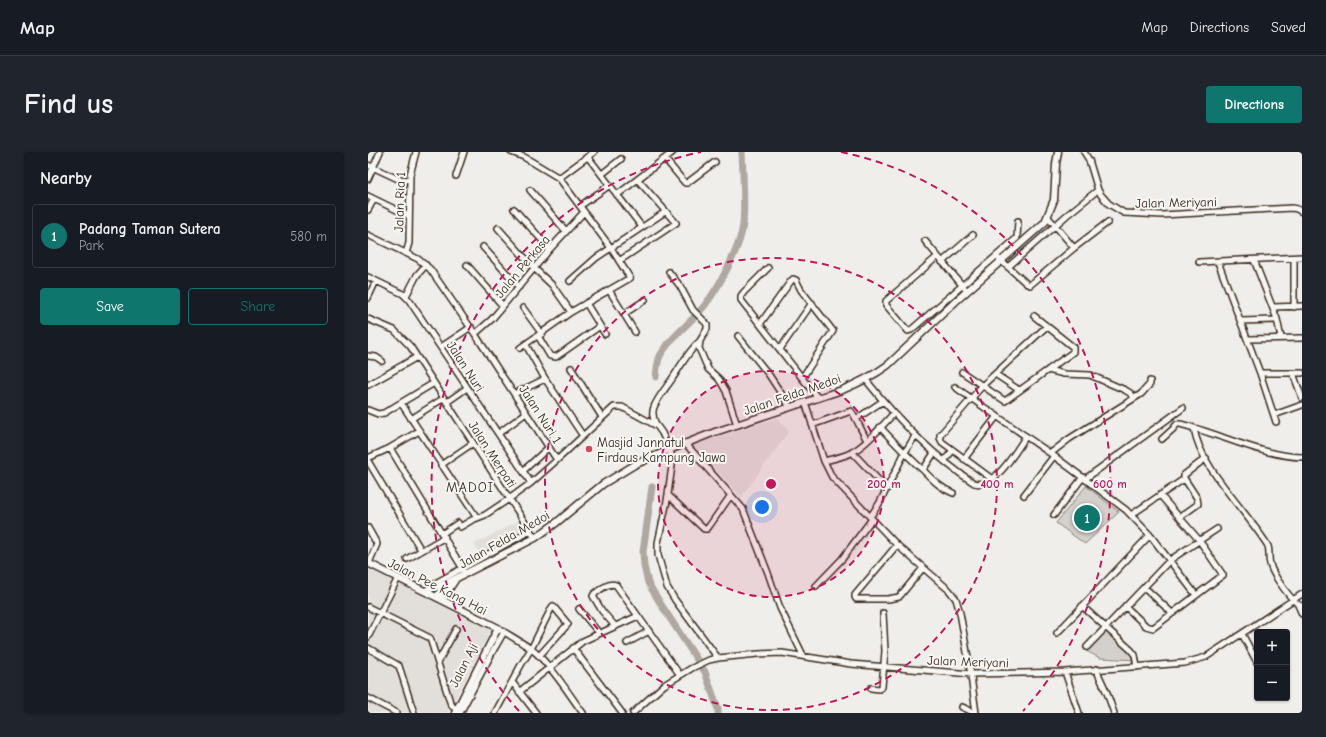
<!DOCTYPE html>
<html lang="en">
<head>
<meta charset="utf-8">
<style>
	:root { --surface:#171b24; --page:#20242c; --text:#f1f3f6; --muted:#9ea1a6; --line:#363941; --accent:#0f766e }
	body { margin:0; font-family:"Comic Neue",sans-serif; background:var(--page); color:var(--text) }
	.controls { position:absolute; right:12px; bottom:12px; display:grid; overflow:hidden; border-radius:4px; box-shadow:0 1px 3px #0004 }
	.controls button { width:36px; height:36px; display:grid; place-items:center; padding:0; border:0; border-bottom:1px solid var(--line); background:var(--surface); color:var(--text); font:20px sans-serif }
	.you { position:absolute; left:394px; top:355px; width:14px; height:14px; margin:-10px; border:3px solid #fff; border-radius:50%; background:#1a73e8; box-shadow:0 0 0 6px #1a73e833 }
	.badge { display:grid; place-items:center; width:26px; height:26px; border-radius:50%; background:var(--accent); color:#fff; font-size:13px; font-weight:700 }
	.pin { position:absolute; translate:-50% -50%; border:2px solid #fff; box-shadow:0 1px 4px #0006 }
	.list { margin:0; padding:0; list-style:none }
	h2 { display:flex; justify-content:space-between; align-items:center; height:52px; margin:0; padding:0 16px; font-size:17px }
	h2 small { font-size:13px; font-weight:400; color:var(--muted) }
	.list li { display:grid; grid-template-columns:26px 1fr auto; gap:12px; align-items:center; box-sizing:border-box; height:64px; margin:0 8px 8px; padding:0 8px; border:1px solid var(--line); border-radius:4px }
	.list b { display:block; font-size:15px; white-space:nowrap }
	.list p { margin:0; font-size:13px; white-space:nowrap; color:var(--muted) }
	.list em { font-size:13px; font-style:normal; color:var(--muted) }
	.actions { display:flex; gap:8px; padding:12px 16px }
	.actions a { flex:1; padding:9px 0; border:1px solid var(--accent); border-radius:4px; text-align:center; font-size:14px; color:var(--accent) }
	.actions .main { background:var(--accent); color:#fff }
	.map { position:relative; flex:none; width:934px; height:561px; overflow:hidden; border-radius:4px }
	header { display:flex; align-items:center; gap:24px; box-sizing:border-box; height:56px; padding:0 20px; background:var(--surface); border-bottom:1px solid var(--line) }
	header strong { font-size:19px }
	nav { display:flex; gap:22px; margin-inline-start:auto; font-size:14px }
	.intro { display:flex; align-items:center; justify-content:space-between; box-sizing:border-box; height:96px; padding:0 24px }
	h1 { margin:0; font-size:28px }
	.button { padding:10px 18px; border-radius:4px; background:var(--accent); color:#fff; font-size:14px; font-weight:700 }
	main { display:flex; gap:24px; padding:0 24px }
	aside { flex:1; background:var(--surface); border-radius:4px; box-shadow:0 1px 3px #0004 }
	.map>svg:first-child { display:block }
	.built { fill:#e2dfdb }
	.green { fill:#d4d1cc; stroke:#887e75 }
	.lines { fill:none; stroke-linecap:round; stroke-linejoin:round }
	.river { stroke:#afa8a1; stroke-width:7 }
	.minor-casing { stroke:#3b2a1e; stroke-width:8 }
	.major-casing { stroke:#3b2a1e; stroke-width:9 }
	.minor { stroke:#f6f6f2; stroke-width:5 }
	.major { stroke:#f6f6f2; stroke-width:6 }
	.ring { fill:none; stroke:#c2185b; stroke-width:2; stroke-dasharray:7 5 }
	.poi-dot { fill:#d1495b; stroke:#f6f6f2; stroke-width:1.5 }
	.labels { text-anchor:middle; stroke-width:4; stroke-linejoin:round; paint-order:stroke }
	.street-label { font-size:13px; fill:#3b2a1e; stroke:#f6f6f2 }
	.poi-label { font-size:13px; fill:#3b2a1e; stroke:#f6f6f2; text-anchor:start }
	.neighbourhood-label { font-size:14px; letter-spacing:1px; fill:#3b2a1e; stroke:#f6f6f2 }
	.centre { fill:#c2185b; stroke:#f6f6f2; stroke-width:2 }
	.ring-label { font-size:12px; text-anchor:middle; font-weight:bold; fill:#c2185b; stroke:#f6f6f2; stroke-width:4; stroke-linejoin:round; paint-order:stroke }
</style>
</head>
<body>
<header>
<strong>Map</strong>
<nav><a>Map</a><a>Directions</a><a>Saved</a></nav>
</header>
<div class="intro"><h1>Find us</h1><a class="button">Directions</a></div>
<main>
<aside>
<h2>Nearby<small></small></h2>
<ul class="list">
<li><span class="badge">1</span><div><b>Padang Taman Sutera</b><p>Park</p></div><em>580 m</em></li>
</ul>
<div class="actions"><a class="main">Save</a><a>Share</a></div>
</aside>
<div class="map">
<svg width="934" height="561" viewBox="0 0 934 561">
	<rect width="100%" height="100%" fill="#efeeea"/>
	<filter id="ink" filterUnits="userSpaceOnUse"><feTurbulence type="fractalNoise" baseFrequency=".025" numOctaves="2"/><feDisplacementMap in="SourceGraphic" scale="8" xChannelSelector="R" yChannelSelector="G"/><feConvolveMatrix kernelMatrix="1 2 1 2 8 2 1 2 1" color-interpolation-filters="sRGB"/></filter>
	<g filter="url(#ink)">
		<path class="built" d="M409 266 421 279 373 345 325 293Z
			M152 368 158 379 112 403 106 392Z
			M0 414 124 476 80 561H0Z"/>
		<path class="green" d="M718 334 751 360 717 392 688 371Z
			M738 475 763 498 768 508 732 506 716 498Z"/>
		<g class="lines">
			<path class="river" d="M288 225C289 218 289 210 292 204 302 185 324 170 337 153 351 135 372 96 375 73 377 49 375 24 374 0
				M284 335 275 400 276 414 280 431 294 454 337 520 350 557V561"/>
			<g class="minor-casing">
				<path id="minor" d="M143 0 156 5 191 26 243 96 262 126 203 160 152 196
					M716 0 721 8 730 38 733 43 741 52 756 61 794 63 924 56 929 57 934 60
					M220 5 274 75
					M297 7 317 31H319L347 10
					M0 13 30 27 42 28
					M234 22 253 7
					M88 24 96 0
					M191 26 226 0
					M0 27 12 0
					M162 38 198 79
					M249 43 305 0
					M0 44 41 64
					M212 54 242 33
					M146 57 182 97
					M0 58 6 47
					M680 65 706 96
					M130 76 166 116 184 133 203 160
					M0 83 50 107 62 117 107 182 189 308 163 331 141 347 117 363 104 368 92 375
					M557 89 599 139
					M115 95 151 135
					M38 101 41 91 42 23 48 0
					M569 105 518 149V153L540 179 543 178 649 86 650 69
					M630 106 659 132 662 133 706 96 740 70
					M926 106V155
					M251 109 308 71 270 28
					M574 110 605 83
					M831 110 934 105
					M850 110 892 221 908 270
					M99 113 135 154
					M640 115 699 63 730 38
					M400 116 376 140 373 144V148L449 245
					M301 120 312 134 325 158 339 172V177L332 189 331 196 340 217 351 227 358 239 369 273
					M0 125 35 142 41 148 163 331
					M202 129 228 106 297 60
					M241 138 267 180
					M38 144 49 123 58 113
					M0 146 8 129
					M218 151 237 182
					M905 155 934 154
					M155 156 174 182
					M256 162 277 148
					M0 167 26 178 42 194 167 386
					M909 167 913 186
					M873 169 907 168 909 167 886 108
					M392 172 423 129 425 127 428 128 433 138 465 179 434 226
					M107 182 124 167 182 97 216 60
					M170 184 182 204 188 205 232 174
					M370 184 401 223 422 255
					M879 187 934 186
					M158 193 176 225 215 284
					M73 195 103 175
					M412 197 444 151
					M0 204 8 205 14 209
					M203 216 234 265
					M680 218 696 222 722 223 757 238 762 241 767 246
					M594 220 637 249 705 200V195L666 164
					M892 221H934
					M925 221 934 246
					M627 222 651 238
					M498 228C529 267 563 303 606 331 627 337 648 299 658 284
					M0 233 49 205
					M587 235 686 304 758 358 782 383 828 443
					M146 242 177 227
					M79 250 99 236
					M437 250 456 309 464 325 529 393 581 438 588 447 592 461 602 517 608 561
					M33 251 109 366
					M0 258 10 262 16 261 66 231
					M906 263 934 253
					M43 267 76 246
					M488 267 515 249
					M288 273C286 268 283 262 286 255 290 245 298 236 304 227 313 214 320 199 332 189
					M444 273 483 259C489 266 493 279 499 288
					M512 275C526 290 539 304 554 317 564 327 572 336 585 341
					M826 276C832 316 879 359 900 394 902 400 900 406 902 412 904 422 925 452 934 454
					M131 281 158 261
					M794 287 805 277 809 272H812C853 282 891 303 934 305
					M317 291 375 357 400 421 412 456 434 501V504
					M22 296 98 422
					M484 300 519 337
					M683 301 701 287 773 242 782 232V229
					M0 306 22 296 51 279
					M596 307 629 264
					M189 308 246 255H254L289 274 294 281 303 301 304 314 299 349 290 391V403L299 435 307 448 350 506
					M0 309 53 398
					M456 309C465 307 474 305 483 301 498 293 514 274 526 261
					M576 309 585 298
					M73 313 105 291
					M555 318 566 301
					M155 319 181 295
					M624 327 574 290 572 286V283L615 233 679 174
					M717 327 815 256
					M300 343 336 377H339L342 373 363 343
					M656 343 686 304
					M686 363 715 325
					M763 363 816 327
					M502 365 511 352 536 302 547 284
					M812 365 830 352 829 346 816 326V323L838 306
					M0 376 9 392 1 411
					M75 381 90 371
					M529 393 487 443V445L488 447H520L531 445 555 416
					M39 407 77 385
					M448 434 474 407 504 367
					M776 435 804 461
					M61 437 64 433 162 379
					M930 453 934 462
					M714 454 763 498 767 503 769 515
					M757 454 778 474 785 476 855 423 831 388 792 343
					M0 455 62 486 82 550 85 555 89 557
					M211 457 231 481
					M247 474 234 459 225 444 226 442C232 438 240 430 248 433L312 523
					M130 476C142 484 156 491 167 500 186 517 200 541 215 561
					M689 481 782 383
					M874 482 889 510
					M0 485 30 426
					M259 491 281 479
					M719 495 802 408 849 377
					M0 496 31 514 46 561
					M205 496 254 561
					M70 510 88 477
					M728 517 739 541 746 561
					M697 520 711 561
					M144 530 168 561
					M503 536 511 537 514 535 517 499 515 461
					M151 540 215 489 270 464
					M0 546 29 561
					M594 555 607 561
					M92 561 125 499 136 480
					M127 561 153 513 163 497 184 455 185 454 200 472 171 504
					M265 561 296 533 324 516 341 508 350 506 390 502 414 501 483 512 603 522 697 520 817 511 838 505 934 442"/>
			</g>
			<g class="major-casing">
				<path id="major" d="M0 411 130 476 87 561
					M56 439 77 432
					M69 445 73 438 79 431 167 386 188 371 235 332 268 312 301 298 347 280 474 238C491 231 505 224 520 213L588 149 677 70 686 48 688 12 690 0
					M74 448 87 428"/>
			</g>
			<use href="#minor" class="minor"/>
			<use href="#major" class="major"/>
		</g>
	</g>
	<circle cx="403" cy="332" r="113" fill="#c2185b" fill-opacity=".12"/>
	<g class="ring">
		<circle cx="403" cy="332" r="113"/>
		<circle cx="403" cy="332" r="226"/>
		<path d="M151 559A339 339 0 0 1 333 0M473 0A339 339 0 0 1 655 559"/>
	</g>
	<circle class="poi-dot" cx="221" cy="297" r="4"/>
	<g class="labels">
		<g class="street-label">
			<text transform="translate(31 50) rotate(-88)" y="5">Jalan Ria 1</text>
			<text transform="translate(808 50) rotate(-1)" y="5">Jalan Meriyani</text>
			<text transform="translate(154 114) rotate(-50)" y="5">Jalan Perkasa</text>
			<text transform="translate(98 214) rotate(57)" y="5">Jalan Nuri</text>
			<text transform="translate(424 242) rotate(-19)" y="5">Jalan Felda Medoi</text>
			<text transform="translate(173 262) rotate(57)" y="5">Jalan Nuri 1</text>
			<text transform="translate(125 302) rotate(57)" y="5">Jalan Merpati</text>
			<text transform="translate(136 387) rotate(-30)" y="5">Jalan Felda Medoi</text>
			<text transform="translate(70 434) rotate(27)" y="5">Jalan Pee Kang Hai</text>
			<text transform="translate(600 509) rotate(2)" y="5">Jalan Meriyani</text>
			<text transform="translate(95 513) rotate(-63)" y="5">Jalan Aji</text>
		</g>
		<g class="poi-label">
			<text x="229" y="295">Masjid Jannatul<tspan x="229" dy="15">Firdaus Kampung Jawa</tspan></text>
		</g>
		<g class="neighbourhood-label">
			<text x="102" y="340">MADOI</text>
		</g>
	</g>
	<circle cx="403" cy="332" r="6" class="centre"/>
	<g class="ring-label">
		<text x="516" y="336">200 m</text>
		<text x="629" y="336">400 m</text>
		<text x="742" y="336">600 m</text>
	</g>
</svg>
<div class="controls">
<button>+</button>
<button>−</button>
</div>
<div class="you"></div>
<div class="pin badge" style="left:719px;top:366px">1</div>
</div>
</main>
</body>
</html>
